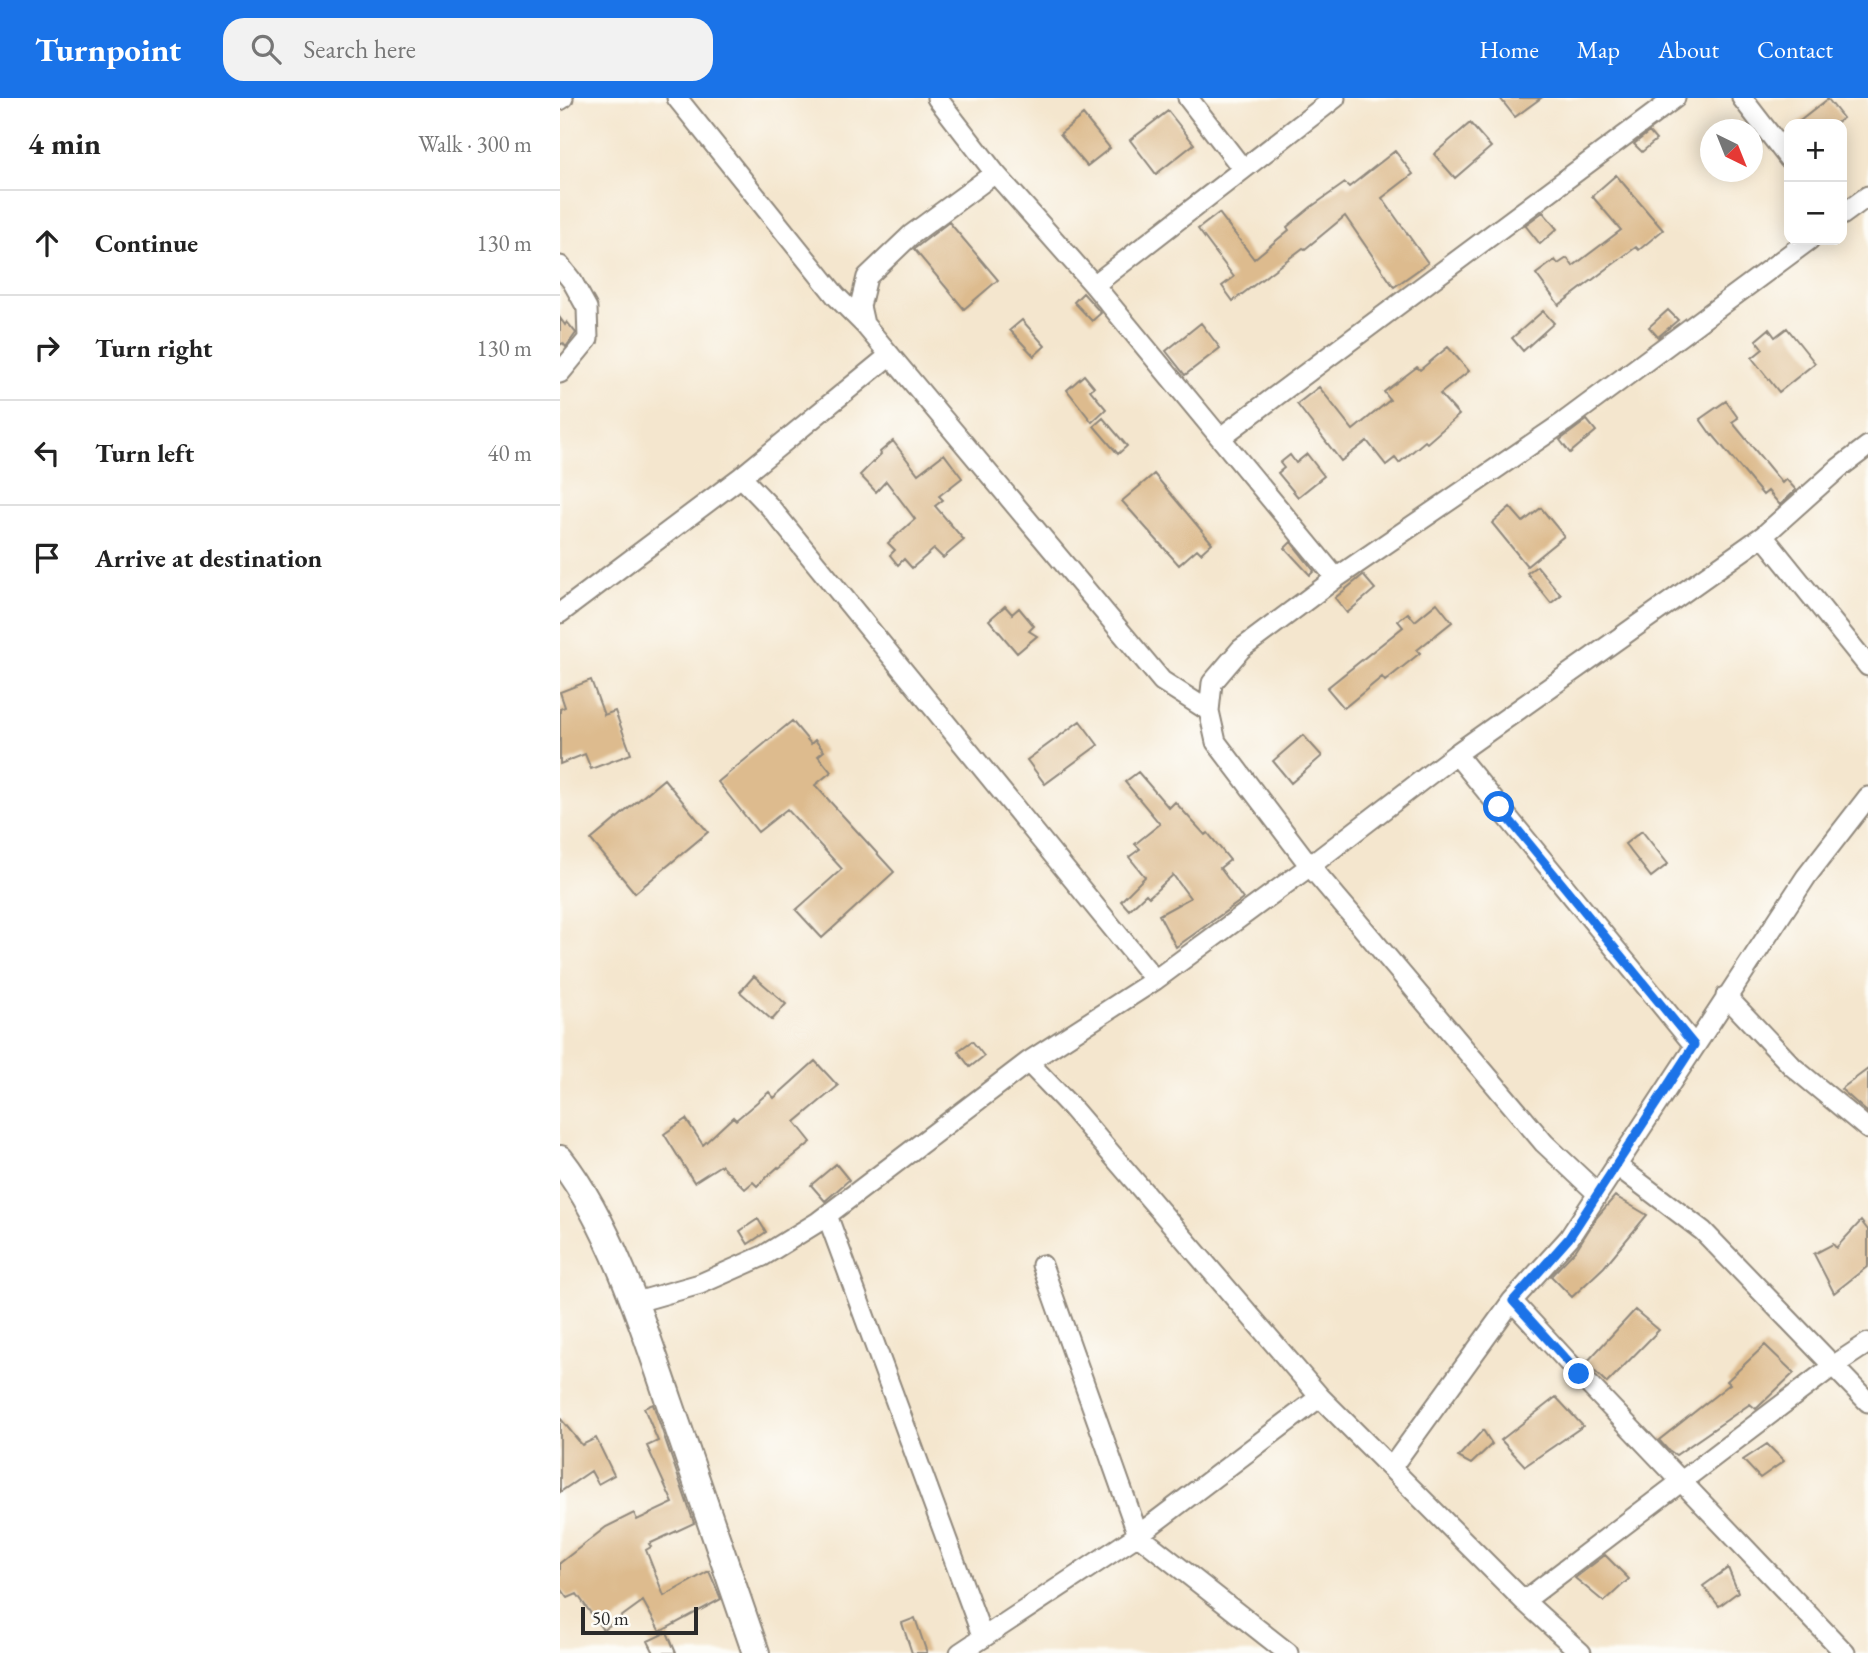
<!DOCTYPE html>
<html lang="en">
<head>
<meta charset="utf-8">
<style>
	:root { --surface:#fff; --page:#f2f2f2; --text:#222; --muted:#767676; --line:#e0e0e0; --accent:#1a73e8 }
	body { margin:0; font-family:"EB Garamond",serif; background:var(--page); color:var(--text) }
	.controls { position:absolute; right:21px; top:21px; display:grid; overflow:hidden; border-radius:14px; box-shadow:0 4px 18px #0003 }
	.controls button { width:63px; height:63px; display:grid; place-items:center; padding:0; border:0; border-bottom:2px solid var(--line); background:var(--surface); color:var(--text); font:35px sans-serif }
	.compass { position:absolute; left:1140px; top:21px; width:63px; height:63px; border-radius:50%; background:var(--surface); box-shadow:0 4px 18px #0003; rotate:137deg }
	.scale { position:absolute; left:21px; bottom:18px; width:117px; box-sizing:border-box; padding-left:7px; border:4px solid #2b2b2b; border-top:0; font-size:19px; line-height:24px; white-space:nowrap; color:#2b2b2b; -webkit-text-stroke:5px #fdfcf7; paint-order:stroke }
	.stop { position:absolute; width:21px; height:21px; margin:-16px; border:5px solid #1a73e8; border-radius:50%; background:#fff }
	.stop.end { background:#1a73e8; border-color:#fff; box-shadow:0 2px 7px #0008 }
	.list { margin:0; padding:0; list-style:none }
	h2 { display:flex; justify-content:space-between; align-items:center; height:91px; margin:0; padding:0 28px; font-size:30px }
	h2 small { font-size:23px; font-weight:400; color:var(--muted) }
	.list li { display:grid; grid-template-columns:46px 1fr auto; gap:21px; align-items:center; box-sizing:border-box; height:105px; padding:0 28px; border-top:2px solid var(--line) }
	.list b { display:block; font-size:26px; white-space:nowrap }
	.list em { font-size:23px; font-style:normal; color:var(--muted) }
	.icon { flex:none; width:38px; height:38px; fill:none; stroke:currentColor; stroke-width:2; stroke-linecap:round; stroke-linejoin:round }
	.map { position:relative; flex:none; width:1308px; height:1555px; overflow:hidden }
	header { display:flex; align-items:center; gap:42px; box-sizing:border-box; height:98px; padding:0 35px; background:var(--accent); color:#fff }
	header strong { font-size:33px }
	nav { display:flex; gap:38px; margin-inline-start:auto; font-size:24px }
	.search { width:490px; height:63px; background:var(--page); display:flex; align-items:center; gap:18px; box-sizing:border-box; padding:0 24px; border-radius:21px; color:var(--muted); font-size:26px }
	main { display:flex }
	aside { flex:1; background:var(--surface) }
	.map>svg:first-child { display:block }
	.building { fill:#ddbb8e }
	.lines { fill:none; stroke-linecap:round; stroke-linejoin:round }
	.street-casing { stroke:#90887c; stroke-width:23 }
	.secondary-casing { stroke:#90887c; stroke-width:30 }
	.street { stroke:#fff; stroke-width:19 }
	.secondary { stroke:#fff; stroke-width:26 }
	.route { stroke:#1a73e8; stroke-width:9 }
</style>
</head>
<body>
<header>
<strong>Turnpoint</strong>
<div class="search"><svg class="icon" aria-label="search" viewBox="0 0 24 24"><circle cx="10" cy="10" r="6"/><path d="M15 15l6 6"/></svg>Search here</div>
<nav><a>Home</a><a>Map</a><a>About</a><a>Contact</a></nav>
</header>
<main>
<aside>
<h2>4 min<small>Walk · 300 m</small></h2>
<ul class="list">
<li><svg class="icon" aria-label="ahead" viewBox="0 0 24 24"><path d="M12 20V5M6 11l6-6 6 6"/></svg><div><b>Continue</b></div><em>130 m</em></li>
<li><svg class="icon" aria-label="right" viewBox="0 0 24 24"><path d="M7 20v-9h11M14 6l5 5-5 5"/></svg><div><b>Turn right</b></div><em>130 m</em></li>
<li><svg class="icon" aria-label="left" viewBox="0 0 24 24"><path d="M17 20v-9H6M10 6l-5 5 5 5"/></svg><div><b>Turn left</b></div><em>40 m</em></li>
<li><svg class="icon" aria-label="arrive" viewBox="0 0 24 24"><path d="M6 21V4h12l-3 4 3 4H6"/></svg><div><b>Arrive at destination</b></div></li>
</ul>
</aside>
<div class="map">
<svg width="1308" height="1555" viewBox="0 0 1308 1555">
	<rect width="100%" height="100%" fill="#fdfcf7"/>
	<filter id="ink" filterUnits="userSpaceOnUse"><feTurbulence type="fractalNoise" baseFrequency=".0143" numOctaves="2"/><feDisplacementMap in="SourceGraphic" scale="14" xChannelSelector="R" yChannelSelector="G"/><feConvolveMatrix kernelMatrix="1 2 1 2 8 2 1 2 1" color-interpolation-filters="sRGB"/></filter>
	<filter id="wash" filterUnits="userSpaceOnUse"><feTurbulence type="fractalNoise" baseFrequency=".00686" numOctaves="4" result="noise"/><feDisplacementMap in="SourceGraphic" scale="28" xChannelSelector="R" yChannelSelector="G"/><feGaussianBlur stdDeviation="1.57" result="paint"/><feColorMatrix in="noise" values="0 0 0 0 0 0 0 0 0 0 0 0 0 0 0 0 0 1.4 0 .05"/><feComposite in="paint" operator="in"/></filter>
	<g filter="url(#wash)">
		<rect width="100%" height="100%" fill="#f4e6ce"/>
		<g id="blocks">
			<path class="building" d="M940 0H981L955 19Z
				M1268 1 1283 20 1275 26H1236Z
				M608 13 634 46 596 76 570 42Z
				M523 17 550 50 527 68 500 36Z
				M910 25 931 49 895 80 874 56Z
				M1089 34 1096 42 1082 54 1074 46Z
				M835 53 853 76 822 100 868 165 834 189 785 118 745 151 743 150 673 203 662 188 674 179 638 131 659 115 694 161 729 132 727 129 751 109 785 85 789 89Z
				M1056 77 1103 132 1079 152 1076 149 999 207 976 176 995 162 998 166 1007 160 1013 168 1061 132 1032 98Z
				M983 114 997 131 980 146 965 127Z
				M389 124 438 182 404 211 354 151Z
				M523 195 541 215 532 223 514 204Z
				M1108 212 1118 222 1098 239 1089 229Z
				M983 213 994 225 963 253 952 240Z
				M0 220 5 227 7 224 16 235 6 249 3 245 0 247Z
				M462 222 485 248 474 258 450 232Z
				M641 225 660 250 625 277 606 253Z
				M1227 230 1255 265 1219 294 1192 260 1203 251 1196 242 1209 231 1215 239Z
				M888 249 909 273 880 296 899 317 867 345 865 343 839 365 835 360 826 367 807 343 781 363 737 306 759 289 793 332 830 302 824 294 857 269 860 272Z
				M524 277 534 289 530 292 546 311 532 324 507 292Z
				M1166 303 1178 320 1172 324 1222 385 1226 381 1236 392 1220 407 1208 393 1203 397 1153 337 1152 338 1140 321Z
				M543 320 567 348 558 356 534 328Z
				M1027 322 1036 333 1010 355 1000 342Z
				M333 343 358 376 384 356 402 380 379 398 383 402 375 408 404 442 383 460 374 451 352 470 344 461 338 467 330 457 335 452 328 445 355 421 326 383 316 394 300 377 321 356 320 354Z
				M747 356 764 378 738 399 718 375 724 370 720 365 730 357 736 365Z
				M594 376 652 445 641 455 637 451 619 467 562 403Z
				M950 409 963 424 981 410 1004 438 967 468 932 425Z
				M731 444 754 473 750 477 725 450Z
				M977 468 1001 497 991 505 967 475Z
				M803 477 815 491 787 515 775 500Z
				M877 505 892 524 857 552 860 555 825 583 822 579 784 610 767 590 843 529 838 523 848 515 855 523Z
				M445 508 452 516 459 510 474 528 469 533 477 538 457 555 429 522Z
				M31 582 44 617 55 613 71 656 31 671 25 656 0 666V611L5 609 0 594Z
				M232 623 251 646 255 642 264 653 258 658 271 674 255 687 334 774 262 840 236 812 282 771 227 711 198 734 158 684Z
				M520 623 538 647 485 686 467 662Z
				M743 637 762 658 731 685 713 663Z
				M578 674 609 710 615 704 645 737 648 735 670 762 660 770 683 801 616 849 599 817 630 800 613 777 589 799 586 796 569 812 561 803 585 779 569 759 580 751 575 746 600 726 565 684Z
				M104 681 148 734 75 795 31 742Z
				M1082 733 1108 766 1091 779 1065 746Z
				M194 878 226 906 212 922 180 894Z
				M412 943 424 958 410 969 398 953Z
				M255 963 278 988 235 1024 251 1044 219 1070 218 1069 197 1088 193 1084 185 1091 161 1067 134 1084 104 1036 126 1021 143 1047 173 1019 176 1022 209 994 214 1000Z
				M1308 971V1015L1281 991Z
				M276 1066 289 1082 265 1103 251 1087Z
				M1055 1098 1087 1117 1044 1169 1012 1199 991 1178 1016 1152 1037 1119Z
				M198 1121 206 1134 188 1146 180 1133Z
				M1301 1123 1308 1132V1168L1274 1195 1254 1156 1273 1146 1276 1150Z
				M1075 1212 1099 1232 1047 1285 1026 1265Z
				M1205 1247 1234 1275 1196 1311 1190 1306 1116 1357 1107 1351 1099 1342 1170 1286 1167 1283Z
				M996 1299 1023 1328 965 1368 941 1342Z
				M93 1306 134 1425 89 1446 91 1449 86 1452 104 1498 149 1473 161 1501 100 1534 83 1503 43 1532 17 1496 8 1500 0 1489V1465L46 1429 74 1415 77 1422 113 1405 87 1348 98 1343 84 1310Z
				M0 1320 22 1347 36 1340 54 1377 38 1386 31 1373 0 1394Z
				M923 1332 932 1346 911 1366 898 1359Z
				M1207 1346 1224 1363 1200 1380 1183 1362Z
				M1045 1457 1069 1481 1044 1504 1015 1480Z
				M1168 1470 1178 1494 1159 1508 1143 1488Z
				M355 1520 367 1555H352L342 1525Z
				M107 1534 116 1555H94L88 1543Z"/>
		</g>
	</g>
	<g filter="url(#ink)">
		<use href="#blocks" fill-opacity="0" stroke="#90887c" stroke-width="2"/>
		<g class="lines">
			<g class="street-casing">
				<path id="street" d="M117 0 276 198 304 226 602 583 649 613
					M377 0 435 75 534 187 776 480
					M628 0 682 70
					M1182 0 1229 61
					M0 2 3 0
					M1282 117 1308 98
					M0 168 12 183 27 210 28 241 0 275
					M534 187 775 0
					M304 226 300 208 307 179 351 137 435 75
					M661 339 1115 0
					M181 379 210 409 595 882
					M1203 438 1308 568
					M0 515 181 379 330 257
					M896 656 1134 947
					M1166 898 1233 969 1308 1031
					M468 964 511 1009 760 1299 964 1503 1021 1555
					M1056 1067 1143 1133 1308 1304
					M1037 1095 984 1045 790 815 750 768 656 644 649 613 652 585 681 551 776 480 1004 324 1249 142
					M267 1117 423 1540
					M482 1167 578 1437 728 1555
					M952 1203 1019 1276 1285 1555
					M73 1205 140 1186 203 1158 258 1124 468 964 595 882 750 768 896 656 1203 438 1279 370 1308 348
					M831 1370 952 1203 1009 1140 1246 779 1308 699
					M964 1503 1273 1268 1308 1245
					M400 1555 578 1437 760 1299"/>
			</g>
			<g class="secondary-casing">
				<path id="secondary" d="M0 1061C50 1125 83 1226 109 1303 138 1387 167 1471 196 1555"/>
			</g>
			<use href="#street" class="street"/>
			<use href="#secondary" class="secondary"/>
		</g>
	</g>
	<g class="lines" filter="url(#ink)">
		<path class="route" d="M939 709 1134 947 1009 1140 953 1203 1019 1276"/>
	</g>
</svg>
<div class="controls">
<button>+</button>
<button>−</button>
</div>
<svg class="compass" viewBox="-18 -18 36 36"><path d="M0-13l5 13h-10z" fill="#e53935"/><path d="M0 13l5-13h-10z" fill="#767676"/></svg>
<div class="scale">50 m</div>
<div class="stop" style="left:939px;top:709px"></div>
<div class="stop end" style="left:1019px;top:1276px"></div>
</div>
</main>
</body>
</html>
